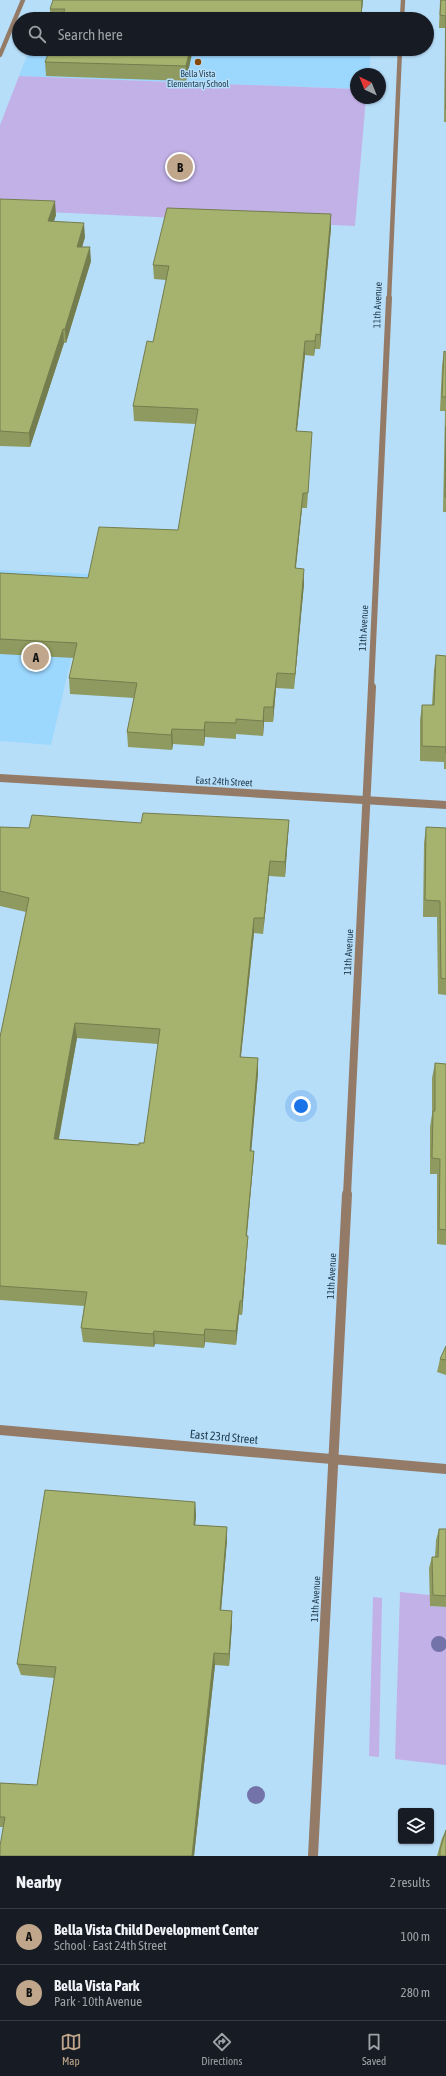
<!DOCTYPE html>
<html lang="en">
<head>
<meta charset="utf-8">
<style>
	:root { --surface:#171b24; --page:#242831; --text:#f1f3f6; --muted:#9ea1a6; --line:#363941; --accent:#c0a68a }
	body { margin:0; font-family:"Asap Condensed",sans-serif; background:var(--page); color:var(--text) }
	.controls { position:absolute; right:12px; bottom:12px; display:grid; overflow:hidden; border-radius:4px; box-shadow:0 1px 3px #0004 }
	.controls button { width:36px; height:36px; display:grid; place-items:center; padding:0; border:0; border-bottom:1px solid var(--line); background:var(--surface); color:var(--text); font:20px sans-serif }
	.compass { position:absolute; left:350px; top:68px; width:36px; height:36px; border-radius:50%; background:var(--surface); box-shadow:0 1px 3px #0004; rotate:317deg }
	.you { position:absolute; left:301px; top:1106px; width:14px; height:14px; margin:-10px; border:3px solid #fff; border-radius:50%; background:#1a73e8; box-shadow:0 0 0 6px #1a73e833 }
	.badge { display:grid; place-items:center; width:26px; height:26px; border-radius:50%; background:var(--accent); color:#111; font-size:13px; font-weight:700 }
	.pin { position:absolute; translate:-50% -50%; border:2px solid #fff; box-shadow:0 1px 4px #0006 }
	.list { margin:0; padding:0; list-style:none }
	h2 { display:flex; justify-content:space-between; align-items:center; height:52px; margin:0; padding:0 16px; font-size:17px }
	h2 small { font-size:13px; font-weight:400; color:var(--muted) }
	.list li { display:grid; grid-template-columns:26px 1fr auto; gap:12px; align-items:center; box-sizing:border-box; height:56px; padding:0 16px; border-top:1px solid var(--line) }
	.list b { display:block; font-size:15px; white-space:nowrap }
	.list p { margin:0; font-size:13px; white-space:nowrap; color:var(--muted) }
	.list em { font-size:13px; font-style:normal; color:var(--muted) }
	.icon { flex:none; width:22px; height:22px; fill:none; stroke:currentColor; stroke-width:2; stroke-linecap:round; stroke-linejoin:round }
	.map { position:relative; flex:none; width:446px; height:1856px; overflow:hidden }
	.search { position:absolute; background:var(--surface); box-shadow:0 1px 3px #0004; left:12px; right:12px; top:12px; height:44px; display:flex; align-items:center; gap:10px; box-sizing:border-box; padding:0 14px; border-radius:22px; color:var(--muted); font-size:15px }
	.sheet { height:164px; background:var(--surface) }
	nav { display:flex; justify-content:space-around; align-items:center; box-sizing:border-box; height:56px; border-top:1px solid var(--line); background:var(--surface); font-size:11px; color:var(--muted) }
	nav a { display:grid; justify-items:center; gap:2px }
	nav .on { color:var(--accent) }
	.map>svg:first-child { display:block }
	.built { fill:#9cd7fe }
	.green { fill:#c2b1e7 }
	.lines { fill:none; stroke-linecap:round; stroke-linejoin:round }
	.street-far3 { stroke:#947b68; stroke-width:4.5 }
	.street-far2 { stroke:#947b68; stroke-width:6 }
	.street-far1 { stroke:#947b68; stroke-width:8 }
	.street { stroke:#947b68; stroke-width:10 }
	.tree { fill:#7372a9 }
	.wall { fill:#8e9a5f; fill-rule:evenodd }
	.shaded-wall { fill:#747d4e }
	.building { fill:#a5b36f; stroke:#747d4e; fill-rule:evenodd }
	.poi-dot { fill:#854807; stroke:#b7def9; stroke-width:1.5 }
	.labels { text-anchor:middle; stroke-width:3; stroke-linejoin:round; paint-order:stroke }
	.far-poi-label { font-size:9px; fill:#1f3b4d; stroke:#b7def9 }
	.street-label { font-size:10px; fill:#1f3b4d; stroke:#b7def9 }
	.near-street-label { font-size:12px; fill:#1f3b4d; stroke:#b7def9 }
</style>
</head>
<body>
<div class="map">
<svg width="446" height="1856" viewBox="0 0 446 1856">
	<rect width="100%" height="100%" fill="#b7def9"/>
	<path class="built" d="M30 49H371L369 74H356V89L19 76Z
		M0 570 91 574 51 745 0 741Z"/>
	<path class="green" d="M19 76 356 89V98H366L355 226 0 210V125Z
		M400 1592 430 1595V1606L446 1607V1765L395 1759Z
		M373 1597 382 1598 379 1757 369 1756Z"/>
	<g class="lines">
		<path class="street-far3" d="M402 19 403 0
			M0 55 23 0
			M389 299 400 49"/>
		<path class="street-far2" d="M371 688 389 298"/>
		<path class="street-far1" d="M0 778 446 805
			M347 1195 372 687"/>
		<path class="street" d="M0 1430 446 1469
			M313 1856 347 1194"/>
	</g>
	<g class="tree">
		<circle cx="439" cy="1644" r="8"/>
		<circle cx="256" cy="1795" r="9"/>
	</g>
	<path class="wall" d="M363 0 361 19H50V9Z
		M440 0H446V122H444L445 28H439Z
		M193 49 186 81 46 76 45 62Z
		M0 199 56 215 54 221 85 237 82 247 91 261 66 343H64L30 447 0 446Z
		M331 228 320 349H315L314 356 305 355 297 431 311 446 307 508H302L296 568 304 584 294 689 276 688 273 722H264L263 736 236 734V739L205 737 204 746 173 744 172 750 128 747 127 732 134 698 70 694 69 678 74 658 0 654V573L88 578 178 530 196 424 134 421 133 406 153 342 166 280 154 279 153 265Z
		M444 351 446 352V512H443L445 411H440L442 366Z
		M446 622V769H444V762L420 761V720L422 705H432L434 670 436 655 446 656Z
		M289 820 285 877 269 876 263 934 254 933 241 1057 258 1058V1073L251 1151H254L253 1166 247 1236H248L247 1250 242 1315H239L236 1345 205 1342 204 1348 155 1344 154 1347 83 1342 81 1328 84 1306 0 1300V1037L26 912 0 906V827L29 828 141 823ZM77 1038 158 1044 144 1143 139 1145 59 1139Z
		M426 827 446 828V1023V995L438 994 437 917H423L424 843Z
		M435 1063 446 1064V1245L437 1244V1174H430V1127L432 1114V1078Z
		M446 1346V1375L437 1372 440 1359Z
		M195 1502 196 1516 195 1525 227 1527V1540L221 1610 232 1611V1624L229 1666 215 1665 194 1856H0L3 1827H0V1783L37 1785 54 1678 21 1675 17 1664Z
		M439 1529H446V1607L430 1606 429 1568 432 1557H435L436 1540Z
		M446 1830V1856H437L442 1838Z"/>
	<path class="shaded-wall" d="M362 0H363L361 19Z
		M190 49H193L186 81V66Z
		M55 201 56 215 49 235 48 221Z
		M331 214V228L320 349V335Z
		M84 223 85 237 78 261 77 247Z
		M90 247 91 261 66 343 65 329Z
		M63 329 64 343 30 447 29 433Z
		M316 334 315 349 314 356 315 341Z
		M305 341V355L295 446 296 431Z
		M303 493 302 508 294 583 295 568Z
		M304 569V584L294 689 295 674Z
		M277 673 276 688 273 722V707Z
		M264 707V722L263 736V721Z
		M205 722V737L204 746V730Z
		M172 729 173 744 172 750 171 735Z
		M289 820 288 836 285 877V862Z
		M270 861 269 876 263 934 264 918Z
		M254 918V933L239 1072 240 1057Z
		M75 1023 77 1038 56 1153 54 1139Z
		M258 1058V1073L250 1166V1151Z
		M254 1151 253 1166 245 1250 246 1236Z
		M248 1236 247 1250 242 1315V1301Z
		M240 1301 239 1315 236 1345V1331Z
		M205 1329V1342L204 1348V1335Z
		M154 1331 155 1344 154 1347 153 1334Z
		M195 1502 196 1516 194 1538V1525Z
		M227 1527V1540L220 1623V1610Z
		M232 1611V1624L229 1666V1654Z
		M214 1653 215 1665 194 1856H192Z"/>
	<path class="building" d="M53 0H362L361 19H305L198 15 197 19H61L65 9H50Z
		M441 0H446V109V16L440 15Z
		M50 49H190L186 66 45 62Z
		M0 199 55 201 48 221 84 223 77 247H90L65 329H63L29 433 0 431Z
		M167 208 331 214 320 335 316 334 315 341H305L296 431 312 432 308 493H303L295 568 304 569 295 674 277 673 273 707H264L263 721 236 719V723L205 722 204 730 172 729 171 735 127 732 137 683 69 678 77 643 0 639V573L88 578 99 527 178 530 198 409 133 406 147 341 153 342 169 266 153 265Z
		M444 351 446 352V397H442Z
		M446 426V497H445Z
		M436 655 446 656V753V747L422 746V705H434Z
		M143 813 289 820 285 862 270 861 264 918H254L240 1057 258 1058 250 1151H254L246 1236H248L242 1301H240L236 1331 205 1329 204 1335 154 1331 153 1334 81 1328 87 1292 0 1286V1037L29 898 0 891V827L29 828 32 815 141 823ZM75 1023 160 1029 144 1143H139V1145L54 1139Z
		M426 827 446 828V979L441 978 440 901 425 900Z
		M435 1063 446 1064V1230L439 1229 440 1159 432 1158 433 1111H435Z
		M446 1346V1360L440 1359Z
		M45 1490 195 1502 194 1525 227 1527 220 1610 232 1611 229 1654 214 1653 192 1856H0V1846L5 1817H0V1783L37 1785 56 1667 17 1664Z
		M439 1529H446V1596L433 1595 432 1557H438Z
		M446 1830V1856H440V1850Z"/>
	<circle class="poi-dot" cx="198" cy="62" r="4"/>
	<g class="labels">
		<g class="far-poi-label">
			<text x="198" y="77">Bella Vista<tspan x="198" dy="10">Elementary School</tspan></text>
		</g>
		<g class="street-label">
			<text transform="translate(377 305) rotate(-88)" y="4">11th Avenue</text>
			<text transform="translate(363 628) rotate(-87)" y="4">11th Avenue</text>
			<text transform="translate(224 781) rotate(3)" y="4">East 24th Street</text>
			<text transform="translate(348 952) rotate(-87)" y="4">11th Avenue</text>
			<text transform="translate(331 1276) rotate(-87)" y="4">11th Avenue</text>
			<text transform="translate(315 1599) rotate(-87)" y="4">11th Avenue</text>
		</g>
		<g class="near-street-label">
			<text transform="translate(224 1437) rotate(5)" y="4">East 23rd Street</text>
		</g>
	</g>
</svg>
<div class="controls">
<button><svg class="icon" aria-label="layers" viewBox="0 0 24 24"><path d="M12 4l9 5-9 5-9-5zM3 14l9 5 9-5"/></svg></button>
</div>
<svg class="compass" viewBox="-18 -18 36 36"><path d="M0-13l5 13h-10z" fill="#e53935"/><path d="M0 13l5-13h-10z" fill="#9ea1a6"/></svg>
<div class="you"></div>
<div class="pin badge" style="left:36px;top:657px">A</div>
<div class="pin badge" style="left:180px;top:167px">B</div>
<div class="search"><svg class="icon" aria-label="search" viewBox="0 0 24 24"><circle cx="10" cy="10" r="6"/><path d="M15 15l6 6"/></svg>Search here</div>
</div>
<section class="sheet">
<h2>Nearby<small>2 results</small></h2>
<ul class="list">
<li><span class="badge">A</span><div><b>Bella Vista Child Development Center</b><p>School · East 24th Street</p></div><em>100 m</em></li>
<li><span class="badge">B</span><div><b>Bella Vista Park</b><p>Park · 10th Avenue</p></div><em>280 m</em></li>
</ul>
</section>
<nav>
<a class="on"><svg class="icon" aria-label="map" viewBox="0 0 24 24"><path d="M3 6l6-2 6 2 6-2v14l-6 2-6-2-6 2zM9 4v14M15 6v14"/></svg>Map</a>
<a><svg class="icon" aria-label="directions" viewBox="0 0 24 24"><path d="M12 3l9 9-9 9-9-9zM9 14v-3h6M13 9l2 2-2 2"/></svg>Directions</a>
<a><svg class="icon" aria-label="saved" viewBox="0 0 24 24"><path d="M7 4h10v16l-5-4-5 4z"/></svg>Saved</a>
</nav>
</body>
</html>
